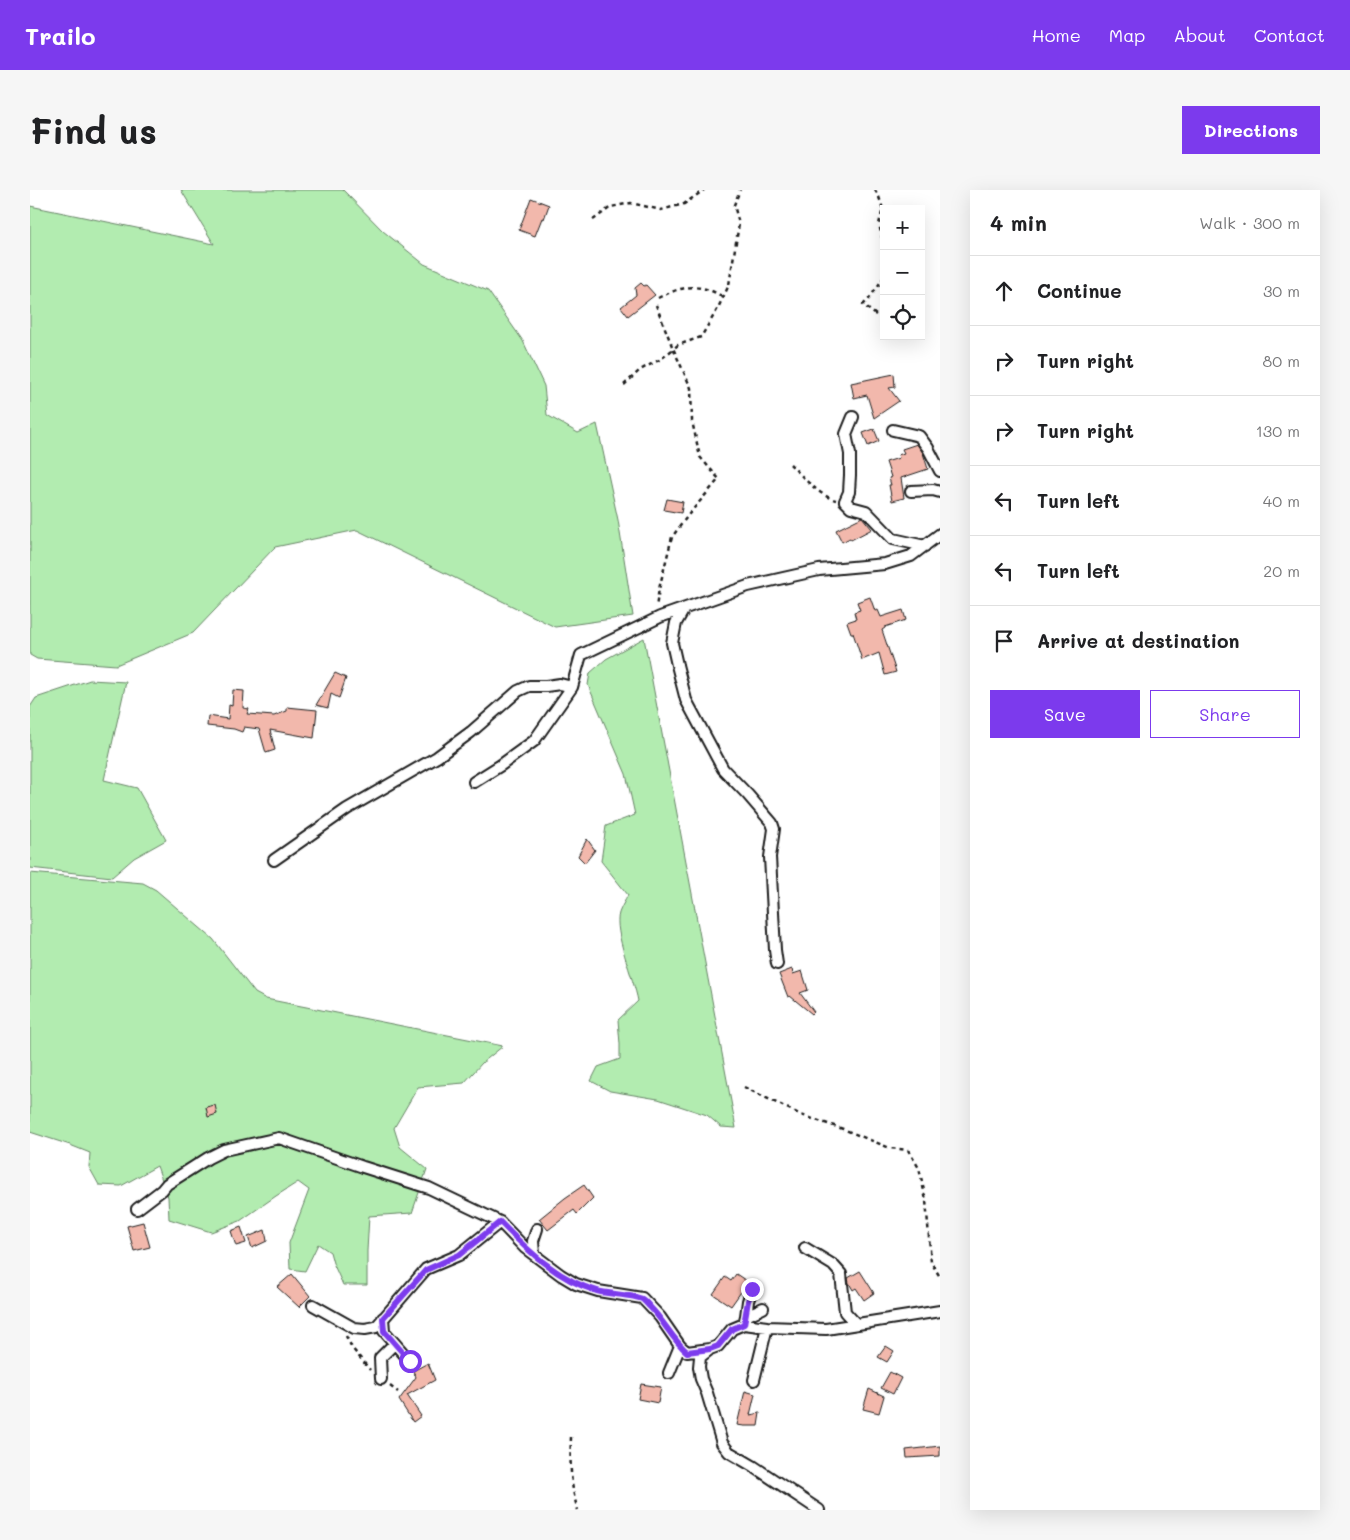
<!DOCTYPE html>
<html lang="en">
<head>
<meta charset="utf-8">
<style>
	:root { --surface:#fff; --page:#f6f6f6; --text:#202124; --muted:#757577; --line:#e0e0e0; --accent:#7c3aed }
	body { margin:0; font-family:Mali,sans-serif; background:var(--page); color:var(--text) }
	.controls { position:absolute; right:15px; top:15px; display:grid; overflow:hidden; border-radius:0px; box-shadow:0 5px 20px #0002 }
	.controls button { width:45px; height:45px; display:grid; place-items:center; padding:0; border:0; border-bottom:1px solid var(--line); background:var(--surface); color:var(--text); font:25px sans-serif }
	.stop { position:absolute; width:15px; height:15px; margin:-11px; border:4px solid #7c3aed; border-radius:50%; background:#fff }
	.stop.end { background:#7c3aed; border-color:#fff; box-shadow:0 1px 5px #0008 }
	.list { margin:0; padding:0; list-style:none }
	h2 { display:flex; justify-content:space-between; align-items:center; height:65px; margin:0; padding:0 20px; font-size:21px }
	h2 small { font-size:16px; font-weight:400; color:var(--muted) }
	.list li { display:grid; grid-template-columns:32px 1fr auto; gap:15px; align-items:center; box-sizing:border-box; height:70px; padding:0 20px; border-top:1px solid var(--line) }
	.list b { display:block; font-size:19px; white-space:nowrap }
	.list em { font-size:16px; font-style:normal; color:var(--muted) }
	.actions { display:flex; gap:10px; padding:15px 20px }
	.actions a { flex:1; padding:11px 0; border:1px solid var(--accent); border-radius:0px; text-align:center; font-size:18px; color:var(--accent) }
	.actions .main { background:var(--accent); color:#fff }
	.icon { flex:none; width:28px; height:28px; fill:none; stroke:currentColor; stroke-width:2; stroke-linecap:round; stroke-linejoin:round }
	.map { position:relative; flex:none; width:910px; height:1320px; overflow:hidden; border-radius:0px }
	header { display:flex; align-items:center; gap:30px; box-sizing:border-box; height:70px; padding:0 25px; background:var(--accent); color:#fff }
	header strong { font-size:24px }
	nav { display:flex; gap:28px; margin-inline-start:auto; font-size:18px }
	.intro { display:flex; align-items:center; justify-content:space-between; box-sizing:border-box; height:120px; padding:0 30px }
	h1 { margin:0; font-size:35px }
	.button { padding:12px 22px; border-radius:0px; background:var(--accent); color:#fff; font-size:18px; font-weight:700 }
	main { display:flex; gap:30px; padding:0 30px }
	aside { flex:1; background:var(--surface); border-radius:0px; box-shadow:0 5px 20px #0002 }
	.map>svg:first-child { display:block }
	.green { fill:#b2ecb0; stroke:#678466 }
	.building { fill:#f2b8ac; stroke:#1c1c1c }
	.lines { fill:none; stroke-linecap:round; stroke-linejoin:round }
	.minor-casing { stroke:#1c1c1c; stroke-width:14 }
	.path { stroke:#1c1c1c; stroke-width:2.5; stroke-dasharray:4 4; stroke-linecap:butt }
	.minor { stroke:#fff; stroke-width:10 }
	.route { stroke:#7c3aed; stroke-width:6 }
</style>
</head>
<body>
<header>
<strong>Trailo</strong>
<nav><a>Home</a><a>Map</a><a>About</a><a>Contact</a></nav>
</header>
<div class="intro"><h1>Find us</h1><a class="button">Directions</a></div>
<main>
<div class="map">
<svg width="910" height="1320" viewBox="0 0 910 1320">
	<rect width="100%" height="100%" fill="#fff"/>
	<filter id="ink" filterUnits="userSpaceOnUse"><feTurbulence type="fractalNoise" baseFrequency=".02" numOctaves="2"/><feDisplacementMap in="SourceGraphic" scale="10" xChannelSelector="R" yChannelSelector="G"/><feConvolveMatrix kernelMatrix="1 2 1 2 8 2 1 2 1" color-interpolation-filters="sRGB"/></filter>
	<g filter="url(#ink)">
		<path class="green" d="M151 0H313L353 41 394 74 458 101 493 151 514 196 517 225 548 243 567 234 588 330 603 426 525 437 327 340 245 357 163 443 86 475 7 469 0 465V16L184 54Z
			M614 448 706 938 691 937 677 925 628 909 580 901 561 891 568 877 590 869V854L588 830 608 811C604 789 583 742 589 723 591 717 595 711 598 705L571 671 576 636 605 625 596 584 558 495 560 483 576 469Z
			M60 490 96 492 74 590 107 598 136 650 104 668 82 687 0 678V517L6 508Z
			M0 683 113 693 126 700 183 749 225 803 236 809 473 856 452 873 434 893 388 897 364 938 370 957 397 979 382 1023 339 1026 337 1061V1095H313L303 1073 300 1062 288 1054 275 1081 260 1079 259 1053 279 1000 268 992 246 1006 210 1031 181 1042 139 1029 138 1007 127 976 91 996 69 995 59 977 60 963 40 955 0 942Z"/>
		<path class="building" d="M501 8 519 15 514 29 512 28 505 46 489 40Z
			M611 93 614 96 616 95 625 105 598 126 591 117 606 105 605 98Z
			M864 184 865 197 859 198 869 211 844 228 837 205 824 208 821 193Z
			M844 239 849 251 838 256 833 243Z
			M887 254 893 263 898 279 871 288 874 308 862 311 859 295H861L859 288 861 287 856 272 869 268 868 265 874 263 872 259Z
			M637 309 653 312 651 323 634 320Z
			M832 327 842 339 821 350 820 348 812 352 806 340Z
			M840 407 845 421 848 420 851 427 873 420 876 430 855 437V438L852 440 866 482 855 485 849 463 832 470 823 443H821L817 432 826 429 824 422 830 420 827 412Z
			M305 483 316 488 309 508 301 504 298 518 286 515Z
			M203 500 214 501 213 518 219 519 217 524 244 526 257 521V517L287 520 284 548 240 540 245 560 236 563 229 539 214 537 212 542 204 539 177 536 178 526 198 529 199 515 202 516Z
			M557 649 565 660 555 673 548 666Z
			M762 779 763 784 772 781 778 800 770 803 784 822 782 824 760 806 758 807 749 784Z
			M185 915 187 924 178 927 176 917Z
			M554 995 563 1008 547 1024 544 1020 518 1040 509 1029 535 1008Z
			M113 1032 120 1057 104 1061 97 1036Z
			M211 1037 216 1053 206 1056 201 1041Z
			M235 1040 237 1051 222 1058 218 1047Z
			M830 1081 844 1103 834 1110 826 1098 823 1100 819 1093 818 1088Z
			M262 1084 280 1106 269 1117 247 1097Z
			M706 1084 718 1092 701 1116 683 1104 695 1087 701 1091Z
			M856 1156 864 1161 857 1172 848 1167Z
			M398 1173 405 1190 377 1205 391 1226 383 1232 369 1210 386 1187 383 1181Z
			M860 1182 871 1188 863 1204 851 1198Z
			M611 1194 631 1197 628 1213 608 1209Z
			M839 1199 854 1206 849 1223 833 1219Z
			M715 1201 725 1204 720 1225 730 1223 728 1236H714L707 1235Z
			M910 1256V1266L877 1268 876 1260Z"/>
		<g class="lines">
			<g class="minor-casing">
				<path id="minor" d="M823 227 816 244 820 264V285L819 302 815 311 821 317 836 321 863 349 895 356
					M863 240 889 246 898 258 910 281
					M881 301 903 300 910 302
					M654 419 646 433 642 453 647 475 656 510 693 579 718 605 742 633 744 639 740 667 745 760 747 774
					M444 592 471 575 504 551 542 497 551 465 630 427 718 396 789 380 855 374 881 366 910 344
					M244 670 317 619 407 567 441 542 488 501 499 496H516L530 494 542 497
					M107 1019 132 1000 137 994 178 968 194 960 249 948 333 977 399 998 470 1032 495 1058 531 1085 546 1094 568 1101 612 1108 630 1127 650 1156 657 1162 680 1159 688 1156 702 1139 714 1134 737 1137 796 1139 910 1121
					M775 1058 803 1075 811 1084 815 1122 826 1134
					M504 1064 503 1051 507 1039
					M283 1115 324 1138 335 1139 346 1137 396 1079 429 1065 470 1032
					M716 1126 718 1111 722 1099
					M353 1128 354 1141 380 1171
					M715 1130 716 1126 733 1118
					M679 1160 670 1167 669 1177 671 1189 677 1203 692 1253 699 1262 723 1276 789 1320
					M639 1183 650 1156
					M351 1189 350 1168 364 1154
					M724 1190 737 1137"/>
			</g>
			<path class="path" d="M845 0 849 7 853 19 849 34 854 56
				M563 30 581 17 601 13 631 20 654 14 674 0
				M628 108C652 96 669 92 693 107
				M626 115 642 156 661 198 662 231 670 267 689 289 659 324 642 347 629 399 626 417
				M846 125 833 115 839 109 854 87
				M594 195 610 180 631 169 648 155 671 147 687 120 699 95 709 34 704 15 710 0
				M760 274C772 286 789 306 806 310
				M714 897 771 925 813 939 860 958 878 960 889 978 896 1010 901 1072 910 1087
				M316 1146 322 1158 340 1180
				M360 1196 368 1202
				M541 1247C540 1272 540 1296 548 1320"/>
			<use href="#minor" class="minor"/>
		</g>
	</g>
	<g class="lines" filter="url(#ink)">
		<path class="route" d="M380 1171 354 1141 353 1128 396 1080 429 1065 470 1032C497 1060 528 1090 567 1101 577 1104 605 1105 612 1109 615 1111 618 1115 620 1117 634 1131 642 1149 657 1162L680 1159 688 1156 702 1139 714 1134 718 1111 722 1099"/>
	</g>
</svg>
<div class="controls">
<button>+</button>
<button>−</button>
<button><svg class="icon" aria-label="locate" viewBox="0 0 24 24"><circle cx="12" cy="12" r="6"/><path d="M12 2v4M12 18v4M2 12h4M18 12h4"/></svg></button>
</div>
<div class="stop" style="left:380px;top:1171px"></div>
<div class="stop end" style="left:722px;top:1099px"></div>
</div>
<aside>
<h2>4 min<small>Walk · 300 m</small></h2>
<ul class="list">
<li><svg class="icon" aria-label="ahead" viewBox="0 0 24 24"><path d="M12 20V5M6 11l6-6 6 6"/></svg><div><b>Continue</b></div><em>30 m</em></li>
<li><svg class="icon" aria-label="right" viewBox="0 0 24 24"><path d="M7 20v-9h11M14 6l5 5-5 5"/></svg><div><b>Turn right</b></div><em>80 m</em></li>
<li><svg class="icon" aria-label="right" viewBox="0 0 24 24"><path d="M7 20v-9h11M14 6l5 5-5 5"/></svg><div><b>Turn right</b></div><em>130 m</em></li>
<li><svg class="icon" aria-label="left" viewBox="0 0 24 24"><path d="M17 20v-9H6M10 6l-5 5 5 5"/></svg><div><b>Turn left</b></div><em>40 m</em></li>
<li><svg class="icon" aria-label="left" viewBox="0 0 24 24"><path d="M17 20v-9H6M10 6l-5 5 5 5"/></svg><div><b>Turn left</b></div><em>20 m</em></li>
<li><svg class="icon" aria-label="arrive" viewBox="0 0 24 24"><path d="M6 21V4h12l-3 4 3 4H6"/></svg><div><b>Arrive at destination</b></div></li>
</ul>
<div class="actions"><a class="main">Save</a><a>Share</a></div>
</aside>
</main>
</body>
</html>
